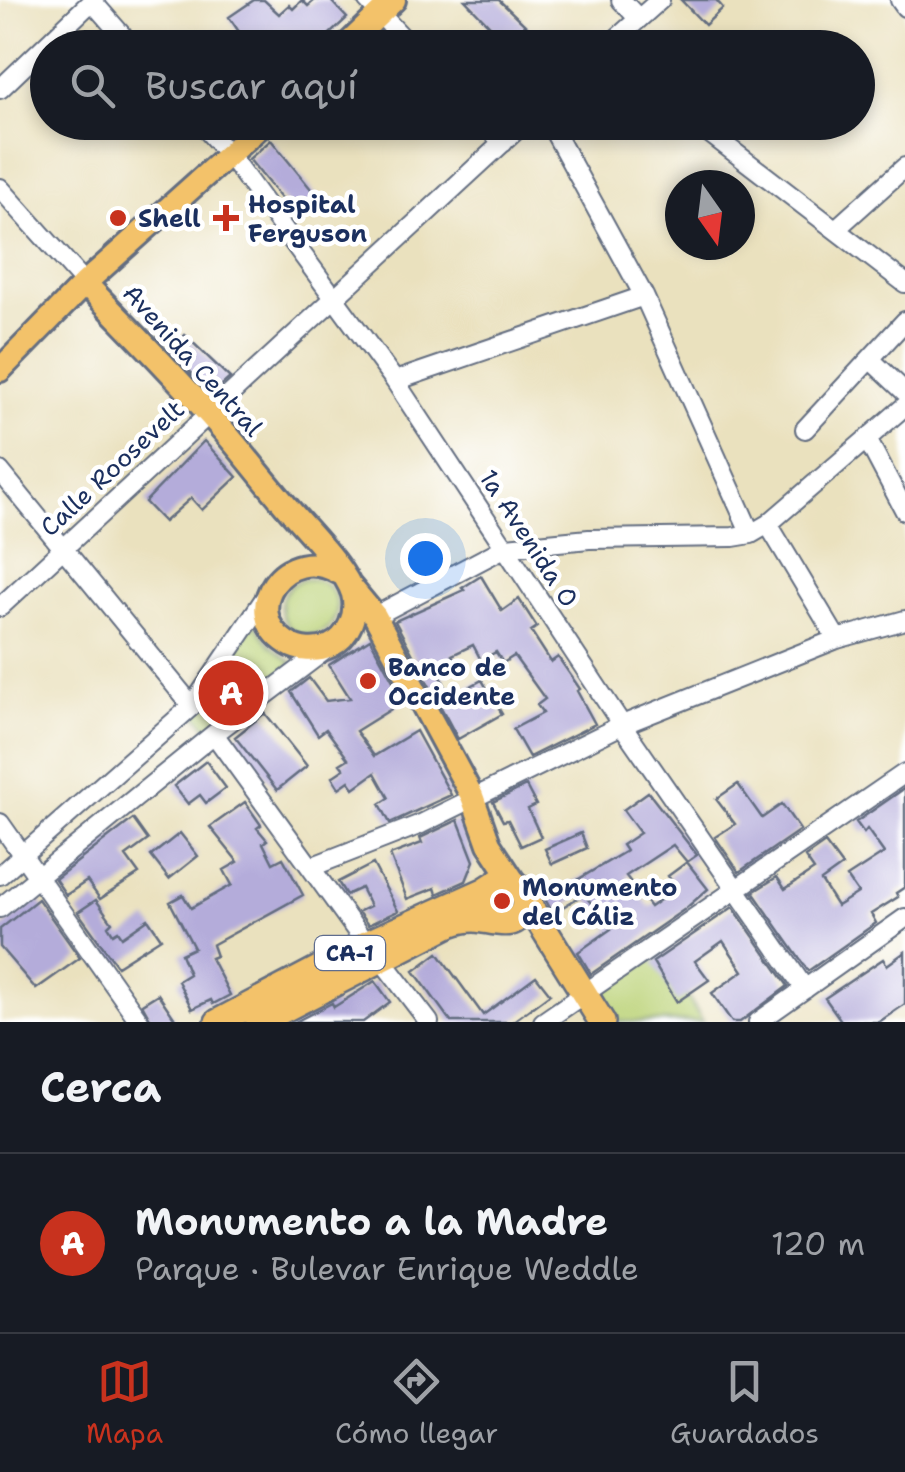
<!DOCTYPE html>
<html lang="es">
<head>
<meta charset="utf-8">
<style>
	:root { --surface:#171b24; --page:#20242c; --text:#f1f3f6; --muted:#9ea1a6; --line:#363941; --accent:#c8321e }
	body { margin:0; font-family:"Shantell Sans",sans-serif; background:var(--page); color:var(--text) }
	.compass { position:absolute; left:665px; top:170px; width:90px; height:90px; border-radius:50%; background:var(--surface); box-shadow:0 5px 15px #0003; rotate:166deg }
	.you { position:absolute; left:425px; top:558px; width:35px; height:35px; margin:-25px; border:8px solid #fff; border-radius:50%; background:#1a73e8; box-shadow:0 0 0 15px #1a73e833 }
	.badge { display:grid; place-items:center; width:65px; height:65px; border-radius:50%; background:var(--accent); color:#fff; font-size:32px; font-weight:700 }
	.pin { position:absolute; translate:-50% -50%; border:5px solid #fff; box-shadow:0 2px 10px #0006 }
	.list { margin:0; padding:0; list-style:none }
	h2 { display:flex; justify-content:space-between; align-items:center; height:130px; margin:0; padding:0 40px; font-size:42px }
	h2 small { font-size:32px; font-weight:400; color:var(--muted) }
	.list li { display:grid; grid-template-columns:65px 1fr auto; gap:30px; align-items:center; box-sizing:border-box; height:180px; padding:0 40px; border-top:2px solid var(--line) }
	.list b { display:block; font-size:38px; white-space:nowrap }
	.list p { margin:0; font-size:32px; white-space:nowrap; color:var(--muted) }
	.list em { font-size:32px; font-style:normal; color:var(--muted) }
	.icon { flex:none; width:55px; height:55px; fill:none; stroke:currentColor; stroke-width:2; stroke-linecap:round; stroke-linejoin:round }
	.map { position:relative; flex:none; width:905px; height:1022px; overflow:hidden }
	.search { position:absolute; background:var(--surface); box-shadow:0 5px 15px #0003; left:30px; right:30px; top:30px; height:110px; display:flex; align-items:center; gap:25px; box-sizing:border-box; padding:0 35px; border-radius:55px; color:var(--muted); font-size:38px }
	.sheet { height:310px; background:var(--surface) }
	nav { display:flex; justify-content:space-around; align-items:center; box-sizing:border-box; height:140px; border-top:2px solid var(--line); background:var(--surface); font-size:28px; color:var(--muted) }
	nav a { display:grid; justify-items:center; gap:5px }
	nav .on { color:var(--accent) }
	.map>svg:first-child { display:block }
	.green { fill:#bcd378; stroke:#6c816b; stroke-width:2.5 }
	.building { fill:#b4acda; fill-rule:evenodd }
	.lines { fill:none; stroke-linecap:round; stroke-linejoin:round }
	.minor-casing { stroke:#636d80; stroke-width:22 }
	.major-casing { stroke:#636d80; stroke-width:28 }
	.highway-casing { stroke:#636d80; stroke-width:30 }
	.minor { stroke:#fff; stroke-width:18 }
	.major { stroke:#f3c26a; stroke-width:22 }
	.highway { stroke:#f3c26a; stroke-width:25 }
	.poi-dot { fill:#c8321e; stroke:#fff; stroke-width:4 }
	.labels { text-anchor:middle; stroke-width:9; stroke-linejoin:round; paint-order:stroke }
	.shield { fill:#fff; stroke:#5f6d8e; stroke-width:2.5 }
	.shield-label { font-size:22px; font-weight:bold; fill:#1b2f5e }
	.poi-label { font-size:25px; font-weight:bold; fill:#1b2f5e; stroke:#fff; text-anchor:start }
	.street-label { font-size:25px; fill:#1b2f5e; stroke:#fff }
</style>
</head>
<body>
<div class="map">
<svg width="905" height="1022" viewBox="0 0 905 1022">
	<rect width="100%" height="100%" fill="#fff"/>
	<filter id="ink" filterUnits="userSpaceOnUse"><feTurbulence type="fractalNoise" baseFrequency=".01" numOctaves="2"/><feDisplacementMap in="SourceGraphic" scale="20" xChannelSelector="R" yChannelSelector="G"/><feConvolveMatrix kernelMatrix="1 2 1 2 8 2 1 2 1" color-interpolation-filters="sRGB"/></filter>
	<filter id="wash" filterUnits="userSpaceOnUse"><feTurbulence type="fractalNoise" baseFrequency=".0048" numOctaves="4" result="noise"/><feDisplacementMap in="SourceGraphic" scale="40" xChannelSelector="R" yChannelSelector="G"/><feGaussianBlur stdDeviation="2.25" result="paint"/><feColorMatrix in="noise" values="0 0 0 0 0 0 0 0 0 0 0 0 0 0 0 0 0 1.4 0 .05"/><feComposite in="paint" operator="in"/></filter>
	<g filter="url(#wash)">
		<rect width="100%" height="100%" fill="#eae1be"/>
		<path class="green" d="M281 607a28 28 0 1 1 56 0a28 28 0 1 1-56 0Z
			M254 622 270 645 293 663 209 729 194 712Z
			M660 953 703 1022H620L600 992Z"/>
		<g id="blocks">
			<path class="building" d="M254 0H264L279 14 289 5 293 9 302 0 308 6 315 0H330L347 18 315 48H250L229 17Z
				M465 0H499L549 48H511Z
				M681 0H716L723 8 705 25Z
				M271 140 320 200 297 218 249 159Z
				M185 335 230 378 211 395 171 350Z
				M204 441 237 477 202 510 191 498 164 522 145 502Z
				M481 576 502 611 519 599 537 627 531 631 551 662 558 657 580 689 577 691 595 724 529 757 513 729 543 713 537 705 545 699 514 656 503 663 496 652 481 660 473 645 452 655 459 668 441 677 451 697 482 680 502 714 458 739 395 621 464 590 462 588Z
				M370 639 404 701 356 731 374 756 416 731 451 795 390 823 380 804 389 798 375 773 354 788 349 781 339 788 332 777 344 769 340 764 348 759 326 729 318 735 291 692 309 678 326 701 350 698 329 665Z
				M265 713 307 766 277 790 235 737Z
				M206 761 226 788 206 803 200 795 188 804 174 786Z
				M738 784 762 818 782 804 800 830 739 872 715 837 735 824 716 799Z
				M526 786 536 805 528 809 541 837 521 846 508 820 503 821 493 802Z
				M905 788V887L896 893 898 897 871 914 876 923 808 971 753 892 777 877 785 889 814 870 805 857 825 843 842 866 821 881 837 906 858 893 847 877 884 853 867 829 864 833 856 822Z
				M648 792 697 855 687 862 708 889 685 909 591 974 578 952 611 929 584 894 553 913 545 899 626 851 622 845 640 833 623 810ZM673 845 687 862 668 876 677 888 650 907 626 876Z
				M245 802 261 825 257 828 267 840 263 843 273 863 283 858 303 895 212 945 216 956 211 958 230 995 213 1004 211 1000 192 1009 178 981 189 974 181 954 194 948 170 902 183 895 191 908 232 885 224 870 238 862 210 827Z
				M133 819 148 840 126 856 139 874 100 899 87 881 66 895 55 879Z
				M458 820 474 861 466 881 437 894 435 888 407 899 390 855 422 843 420 838Z
				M180 833 198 856 169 879 151 856Z
				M581 833 587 848 552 864 545 849Z
				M373 864 398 911 368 925 358 912 370 906 361 888 346 895 338 882Z
				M38 899 80 958 36 989 0 947V929Z
				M96 900 112 922 108 926 113 934 118 931 122 937 148 919 161 938 117 966 78 912Z
				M733 907 788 986 740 1022H732L712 993 743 971 723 941 695 961 709 980 677 1002 653 962Z
				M905 952V1004L879 1022H842L825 998 883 959 887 965Z
				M438 953 483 1015 536 976 550 994 512 1022H451L414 971Z
				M375 981 390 1002 363 1022H295L332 1003 334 1007Z
				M158 994 177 1022H152L142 1004Z"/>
		</g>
	</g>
	<g filter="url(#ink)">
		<use href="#blocks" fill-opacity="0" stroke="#636d80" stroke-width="2.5"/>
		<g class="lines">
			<g class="minor-casing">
				<path id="minor" d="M91 0 133 48
					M367 0 412 48
					M621 0 638 18
					M900 0 905 7
					M606 48 660 0
					M0 89 93 0
					M200 122 230 156 395 381 622 725 805 989
					M483 122 503 143
					M549 122 644 296 751 534
					M695 122 905 283
					M0 188 85 283
					M836 229 905 167
					M871 360 905 392
					M395 381 644 296
					M805 429 905 321
					M867 439 905 511
					M0 471 192 706
					M768 524 837 639
					M0 607 525 122
					M375 616 506 547 589 539 733 537 751 534 768 524 905 406
					M214 734 366 944
					M0 823 140 1022
					M311 867 421 824 622 725 837 639 905 620
					M0 875 192 706 269 592
					M0 908 214 734 328 648
					M380 958 429 1022
					M543 1022 905 773
					M758 1022 905 918"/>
			</g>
			<g class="major-casing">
				<path id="major" d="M344 48 394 0
					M85 283C126 326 167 367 206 411 237 444 264 481 294 515 311 535 346 570 353 594 358 614 349 637 330 646 317 652 299 651 287 643 238 612 284 540 340 573
					M0 370 85 283 265 122
					M351 587 375 616 472 796 489 844 516 885"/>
			</g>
			<g class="highway-casing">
				<path id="highway" d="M524 897 602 1022
					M218 1022 366 944 484 891
					M259 1022 450 924C458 921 465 919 474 919 491 919 517 933 524 907 525 902 525 896 522 892 517 883 510 881 501 880L484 891 483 911 492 921"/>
			</g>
			<use href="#minor" class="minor"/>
			<use href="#major" class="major"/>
			<use href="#highway" class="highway"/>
		</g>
	</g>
	<g class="poi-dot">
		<circle cx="118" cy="218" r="10"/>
		<path d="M221 203h10v10h10v10h-10v10h-10v-10h-10v-10h10z"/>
		<circle cx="368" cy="681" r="10"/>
		<circle cx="502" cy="901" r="10"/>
	</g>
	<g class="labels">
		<rect class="shield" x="315" y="936" width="70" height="34" rx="8"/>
		<g class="shield-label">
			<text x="350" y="961">CA-1</text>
		</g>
		<g class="poi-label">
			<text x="248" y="213">Hospital<tspan x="248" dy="29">Ferguson</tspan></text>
			<text x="138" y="227">Shell</text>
			<text x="388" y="676">Banco de<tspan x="388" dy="29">Occidente</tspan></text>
			<text x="522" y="896">Monumento<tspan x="522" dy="29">del Cáliz</tspan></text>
		</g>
		<g class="street-label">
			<text transform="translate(193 360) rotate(48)" y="9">Avenida Central</text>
			<text transform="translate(112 468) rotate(-43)" y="9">Calle Roosevelt</text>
			<text transform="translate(529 538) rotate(57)" y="9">1a Avenida O</text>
		</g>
	</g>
</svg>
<svg class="compass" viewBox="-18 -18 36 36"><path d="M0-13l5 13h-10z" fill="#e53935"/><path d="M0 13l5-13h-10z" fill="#9ea1a6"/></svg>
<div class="you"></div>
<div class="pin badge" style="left:231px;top:693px">A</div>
<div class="search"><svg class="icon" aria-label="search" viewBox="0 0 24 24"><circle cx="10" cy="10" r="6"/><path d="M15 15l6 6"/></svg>Buscar aquí</div>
</div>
<section class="sheet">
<h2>Cerca<small></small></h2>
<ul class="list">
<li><span class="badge">A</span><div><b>Monumento a la Madre</b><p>Parque · Bulevar Enrique Weddle</p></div><em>120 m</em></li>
</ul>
</section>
<nav>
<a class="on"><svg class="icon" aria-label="map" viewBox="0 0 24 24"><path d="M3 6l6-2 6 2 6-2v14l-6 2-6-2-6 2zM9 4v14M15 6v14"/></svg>Mapa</a>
<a><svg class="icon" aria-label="directions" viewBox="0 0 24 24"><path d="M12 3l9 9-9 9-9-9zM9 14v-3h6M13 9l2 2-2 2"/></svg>Cómo llegar</a>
<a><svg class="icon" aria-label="saved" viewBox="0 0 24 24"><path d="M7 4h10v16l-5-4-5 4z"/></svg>Guardados</a>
</nav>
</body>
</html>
